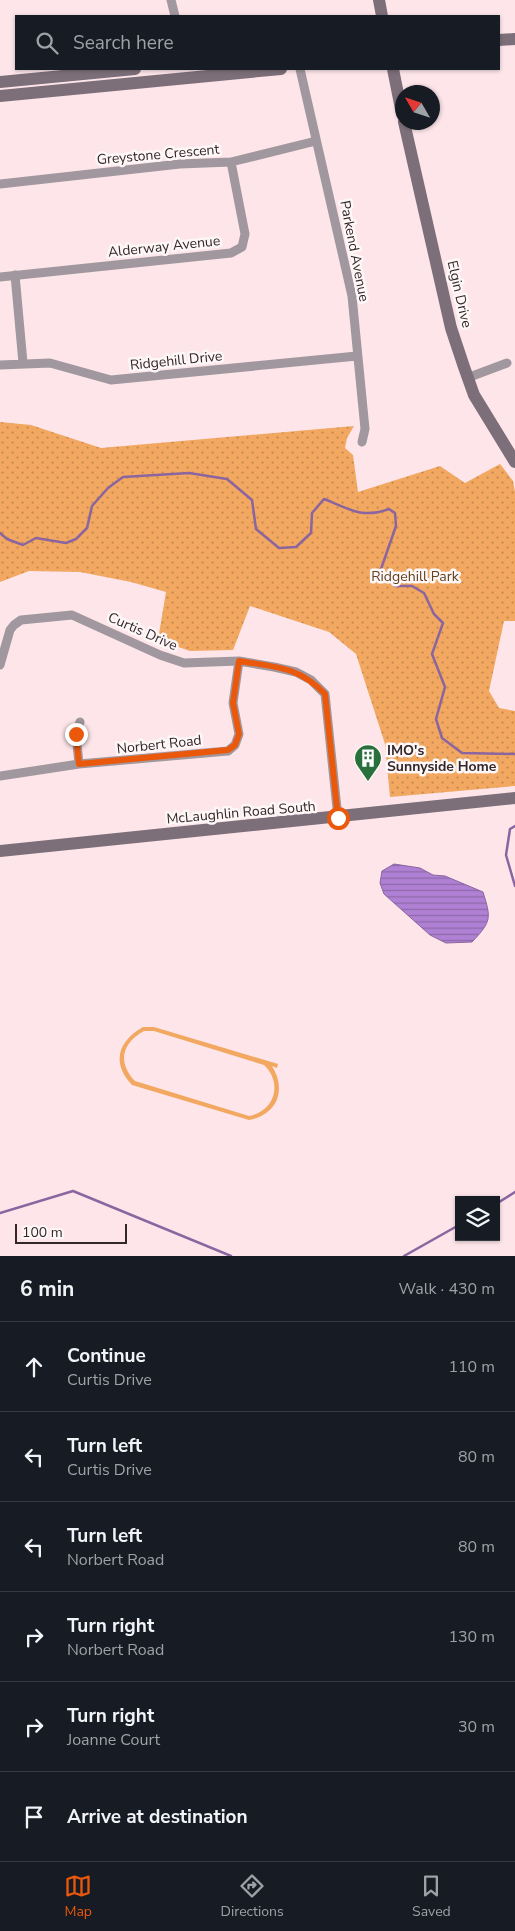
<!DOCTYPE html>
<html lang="en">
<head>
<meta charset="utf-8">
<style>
	:root { --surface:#171b24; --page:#20242c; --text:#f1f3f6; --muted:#9ea1a6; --line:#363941; --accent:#ea580c }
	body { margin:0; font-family:"Nunito Sans",sans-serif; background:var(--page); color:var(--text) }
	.controls { position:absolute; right:15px; bottom:15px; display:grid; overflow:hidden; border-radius:0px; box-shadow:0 1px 4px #0004 }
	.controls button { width:45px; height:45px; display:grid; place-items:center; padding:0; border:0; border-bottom:1px solid var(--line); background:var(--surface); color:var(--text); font:25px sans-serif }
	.compass { position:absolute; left:395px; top:85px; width:45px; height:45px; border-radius:50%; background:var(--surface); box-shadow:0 1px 4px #0004; rotate:309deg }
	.scale { position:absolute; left:15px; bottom:12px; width:112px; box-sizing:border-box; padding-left:5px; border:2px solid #332729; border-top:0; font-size:14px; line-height:18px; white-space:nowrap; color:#332729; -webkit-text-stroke:4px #fef7f8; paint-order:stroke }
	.stop { position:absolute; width:15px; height:15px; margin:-11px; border:4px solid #ea580c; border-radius:50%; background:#fff }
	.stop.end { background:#ea580c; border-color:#fff; box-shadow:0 1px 5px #0008 }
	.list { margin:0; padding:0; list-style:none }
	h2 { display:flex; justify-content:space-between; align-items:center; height:65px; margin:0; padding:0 20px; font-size:21px }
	h2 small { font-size:16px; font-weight:400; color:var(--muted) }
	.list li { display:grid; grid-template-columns:32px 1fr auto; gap:15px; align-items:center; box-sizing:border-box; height:90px; padding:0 20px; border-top:1px solid var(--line) }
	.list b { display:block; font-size:19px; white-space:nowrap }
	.list p { margin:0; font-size:16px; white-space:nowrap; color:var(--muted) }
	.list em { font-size:16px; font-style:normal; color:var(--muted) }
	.icon { flex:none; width:28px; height:28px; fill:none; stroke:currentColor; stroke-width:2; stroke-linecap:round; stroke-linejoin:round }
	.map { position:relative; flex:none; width:515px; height:1256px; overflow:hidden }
	.search { position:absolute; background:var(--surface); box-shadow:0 1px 4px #0004; left:15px; right:15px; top:15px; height:55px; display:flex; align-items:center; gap:12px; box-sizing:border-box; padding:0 18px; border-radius:0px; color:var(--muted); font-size:19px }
	.sheet { height:605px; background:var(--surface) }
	nav { display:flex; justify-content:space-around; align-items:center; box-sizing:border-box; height:70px; border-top:1px solid var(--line); background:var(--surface); font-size:14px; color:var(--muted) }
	nav a { display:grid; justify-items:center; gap:2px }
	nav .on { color:var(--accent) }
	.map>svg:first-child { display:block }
	.green { fill:#f2a860; fill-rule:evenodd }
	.park { fill:url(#park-dots) }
	.water { fill:url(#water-rules); stroke:#8a65a0 }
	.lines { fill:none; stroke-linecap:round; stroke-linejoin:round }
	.stream { stroke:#8a65a0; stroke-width:2.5 }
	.street { stroke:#a1979e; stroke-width:9 }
	.secondary { stroke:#7d6f79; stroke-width:12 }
	.route { stroke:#ea580c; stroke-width:6 }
	.labels { text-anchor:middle; stroke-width:5; stroke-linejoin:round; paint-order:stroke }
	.street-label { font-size:14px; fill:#332729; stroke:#fef7f8 }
	.park-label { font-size:14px; fill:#624222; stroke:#fef7f8 }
	.poi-label { font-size:14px; font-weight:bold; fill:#332729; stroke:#fef7f8; text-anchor:start }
</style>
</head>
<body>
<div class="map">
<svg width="515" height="1256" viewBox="0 0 515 1256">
	<defs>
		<pattern id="park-dots" width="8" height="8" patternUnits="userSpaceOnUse" patternTransform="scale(1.25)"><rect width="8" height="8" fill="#f2a860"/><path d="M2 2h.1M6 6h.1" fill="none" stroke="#c5894f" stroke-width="1.8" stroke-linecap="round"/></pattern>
		<pattern id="water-rules" width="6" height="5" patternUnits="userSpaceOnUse" patternTransform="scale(1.25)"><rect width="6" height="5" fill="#af80d3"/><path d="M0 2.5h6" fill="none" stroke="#8f69ab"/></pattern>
	</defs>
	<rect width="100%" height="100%" fill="#fde5e9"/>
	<path class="green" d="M143 1027H154L278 1064 277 1068 272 1066C287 1090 277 1115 249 1120L132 1085C111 1063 118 1041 143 1027ZM144 1031H154L264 1065C283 1083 275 1111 249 1116L135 1081C117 1062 122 1043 144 1031Z"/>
	<path class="park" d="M0 422 31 425 101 448 354 426 347 438 345 448 353 455 358 492 440 466 465 483 500 464 513 481 515 492V621H504L489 691 499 708 515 711V786L390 797 385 744 356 654 329 632 250 606 233 650 190 651 158 640 166 592 131 582 80 572 29 571 0 582Z"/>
	<path class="water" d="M394 864 420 868 433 875 445 876 483 892C491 918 492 921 472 942L446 943 430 935 384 894 380 883 382 871Z"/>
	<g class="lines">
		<path class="stream" d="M0 533 7 539 23 545 36 538 66 543 76 539 87 528 92 506 108 488 123 477 189 473 227 479 252 500 256 529 279 548 296 547 311 533 312 513 324 499C350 509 361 519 389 509L395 513 396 526 381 569 382 576 395 586H412L424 593 434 614 443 623 432 654 445 687 436 719 442 738 462 753 515 754
			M515 826 510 829 506 855 515 886
			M496 1204 515 1192
			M0 1213 73 1191 231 1256
			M404 1256 459 1225"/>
		<path class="street" d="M171 0 175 16
			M300 69 352 296 365 429 362 442
			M0 184 180 164 231 162 316 141
			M15 275 23 363
			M0 277 231 253 242 247 245 234 231 162
			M0 365 50 363 111 380 357 356
			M467 378 507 363
			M0 665 10 630 14 625 21 620 72 615 160 655 184 663 239 661 274 667 296 672 311 680 325 694 338 818
			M79 764 76 734 80 722
			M0 776 79 764 228 751 235 745 239 734 233 703 239 661"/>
		<path class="secondary" d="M379 0 382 16
			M499 40 515 39
			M393 69 402 114
			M0 82 135 69
			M0 96 281 69
			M404 122 451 328 464 367 474 395 515 462
			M0 851 515 798"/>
	</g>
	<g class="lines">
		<path class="route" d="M76 734 79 764 228 750 235 745 239 734 233 703 239 661C275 667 298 666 325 694L338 818"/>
	</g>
	<defs>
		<g id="building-pin" transform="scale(1.4375)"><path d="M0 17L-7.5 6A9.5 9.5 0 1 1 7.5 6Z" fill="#29703d" stroke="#fef7f8"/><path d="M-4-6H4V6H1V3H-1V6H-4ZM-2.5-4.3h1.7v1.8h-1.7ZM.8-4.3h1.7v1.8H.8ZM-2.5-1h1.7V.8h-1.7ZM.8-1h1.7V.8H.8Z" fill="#fff"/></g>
	</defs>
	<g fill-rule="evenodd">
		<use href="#building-pin" x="368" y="758"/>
	</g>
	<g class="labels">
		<g class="street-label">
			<text transform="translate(158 154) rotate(-5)" y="5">Greystone Crescent</text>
			<text transform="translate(164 246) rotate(-6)" y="5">Alderway Avenue</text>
			<text transform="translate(355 251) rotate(79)" y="5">Parkend Avenue</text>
			<text transform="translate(460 294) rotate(77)" y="5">Elgin Drive</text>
			<text transform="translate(176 360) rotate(-6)" y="5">Ridgehill Drive</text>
			<text transform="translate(143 631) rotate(24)" y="5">Curtis Drive</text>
			<text transform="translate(159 744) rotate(-6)" y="5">Norbert Road</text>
			<text transform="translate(241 812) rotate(-5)" y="5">McLaughlin Road South</text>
		</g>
		<g class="park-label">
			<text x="415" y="581">Ridgehill Park</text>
		</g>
		<g class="poi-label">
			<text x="387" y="755">IMO's<tspan x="387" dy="16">Sunnyside Home</tspan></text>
		</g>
	</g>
</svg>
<div class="controls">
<button><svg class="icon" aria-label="layers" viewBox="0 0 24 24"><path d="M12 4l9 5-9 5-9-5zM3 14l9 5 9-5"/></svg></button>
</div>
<svg class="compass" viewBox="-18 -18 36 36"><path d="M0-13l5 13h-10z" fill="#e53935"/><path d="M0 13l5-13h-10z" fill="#9ea1a6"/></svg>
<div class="scale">100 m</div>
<div class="stop" style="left:338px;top:818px"></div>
<div class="stop end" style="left:76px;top:734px"></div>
<div class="search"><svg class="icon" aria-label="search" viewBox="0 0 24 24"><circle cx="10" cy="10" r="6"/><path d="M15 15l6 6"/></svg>Search here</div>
</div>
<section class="sheet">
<h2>6 min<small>Walk · 430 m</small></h2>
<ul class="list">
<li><svg class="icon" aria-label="ahead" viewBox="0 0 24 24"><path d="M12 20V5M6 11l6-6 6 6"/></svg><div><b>Continue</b><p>Curtis Drive</p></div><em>110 m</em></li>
<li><svg class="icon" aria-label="left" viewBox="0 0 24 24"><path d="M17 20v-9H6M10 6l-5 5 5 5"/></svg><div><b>Turn left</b><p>Curtis Drive</p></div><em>80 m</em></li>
<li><svg class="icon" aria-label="left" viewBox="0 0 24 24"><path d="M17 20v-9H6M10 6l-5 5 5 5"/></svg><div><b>Turn left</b><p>Norbert Road</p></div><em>80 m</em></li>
<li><svg class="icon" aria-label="right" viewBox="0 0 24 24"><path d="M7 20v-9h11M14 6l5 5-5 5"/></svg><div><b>Turn right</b><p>Norbert Road</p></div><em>130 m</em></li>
<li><svg class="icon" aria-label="right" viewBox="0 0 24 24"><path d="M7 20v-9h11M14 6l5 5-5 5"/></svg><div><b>Turn right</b><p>Joanne Court</p></div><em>30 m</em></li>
<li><svg class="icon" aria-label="arrive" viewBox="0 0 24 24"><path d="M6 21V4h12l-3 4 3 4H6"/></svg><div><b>Arrive at destination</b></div></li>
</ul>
</section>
<nav>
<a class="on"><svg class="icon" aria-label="map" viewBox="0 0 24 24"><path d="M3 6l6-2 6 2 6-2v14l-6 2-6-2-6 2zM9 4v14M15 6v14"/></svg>Map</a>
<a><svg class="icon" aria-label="directions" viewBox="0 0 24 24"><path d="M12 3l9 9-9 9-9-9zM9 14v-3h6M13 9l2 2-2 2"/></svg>Directions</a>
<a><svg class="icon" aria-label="saved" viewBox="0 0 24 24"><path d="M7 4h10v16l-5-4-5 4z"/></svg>Saved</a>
</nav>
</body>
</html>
